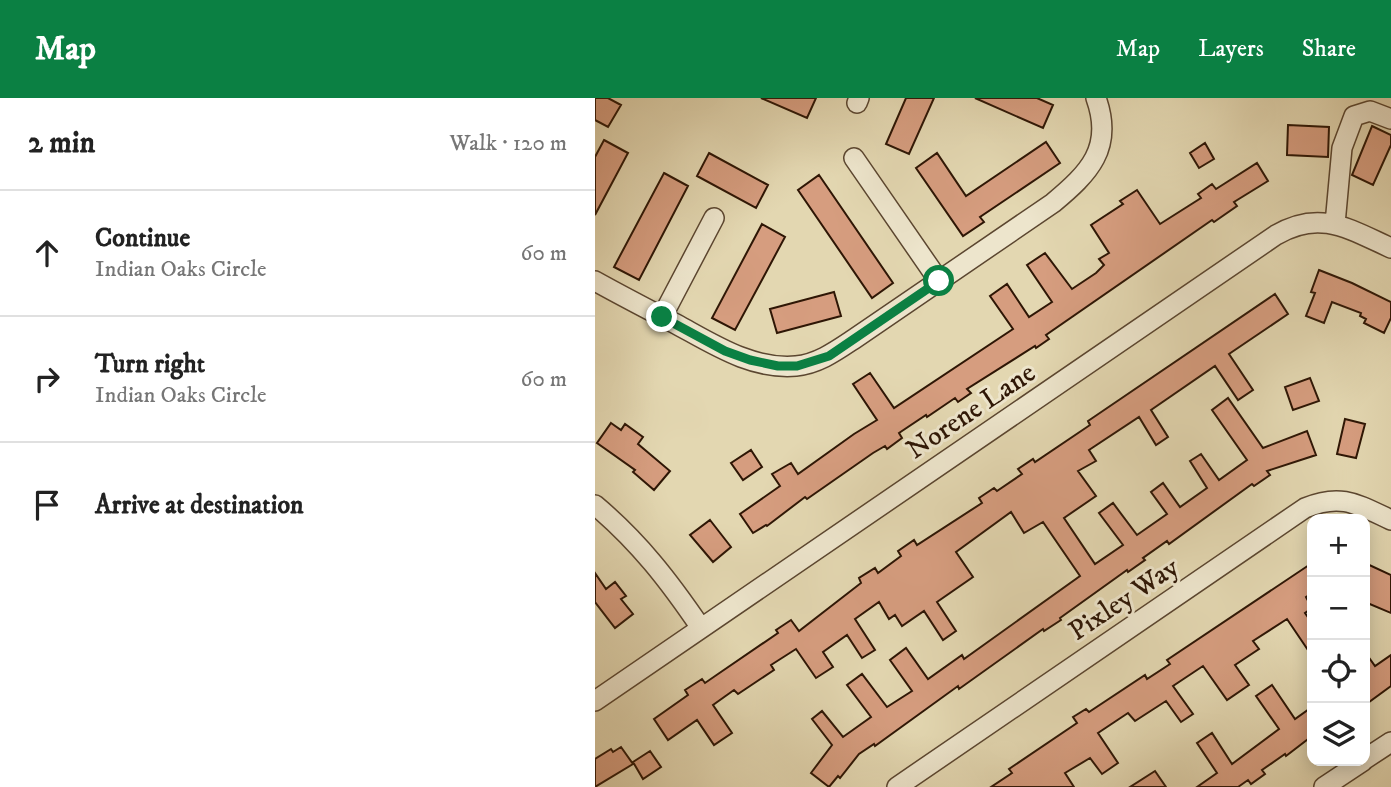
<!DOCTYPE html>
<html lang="en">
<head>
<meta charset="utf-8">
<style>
	:root { --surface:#fff; --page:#f6f6f6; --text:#222; --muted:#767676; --line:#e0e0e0; --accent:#0b8043 }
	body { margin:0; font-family:"IM FELL DW Pica",serif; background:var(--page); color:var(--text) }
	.controls { position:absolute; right:21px; bottom:21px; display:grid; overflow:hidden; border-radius:14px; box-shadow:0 4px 18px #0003 }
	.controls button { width:63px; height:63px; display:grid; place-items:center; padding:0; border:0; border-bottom:2px solid var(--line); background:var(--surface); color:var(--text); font:35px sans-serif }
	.stop { position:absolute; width:21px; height:21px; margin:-16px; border:5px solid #0b8043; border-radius:50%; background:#fff }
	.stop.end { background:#0b8043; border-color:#fff; box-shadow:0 2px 7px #0008 }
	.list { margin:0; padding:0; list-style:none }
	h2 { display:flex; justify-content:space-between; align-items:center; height:91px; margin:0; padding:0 28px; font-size:30px }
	h2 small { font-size:23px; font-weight:400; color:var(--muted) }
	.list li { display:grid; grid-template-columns:46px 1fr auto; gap:21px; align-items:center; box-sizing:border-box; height:126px; padding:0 28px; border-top:2px solid var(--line) }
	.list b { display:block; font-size:26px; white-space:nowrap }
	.list p { margin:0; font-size:23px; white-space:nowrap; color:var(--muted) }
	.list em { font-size:23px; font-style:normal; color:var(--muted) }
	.icon { flex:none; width:38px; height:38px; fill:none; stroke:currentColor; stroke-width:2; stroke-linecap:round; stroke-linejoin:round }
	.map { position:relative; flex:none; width:796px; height:689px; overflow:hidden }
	header { display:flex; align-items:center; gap:42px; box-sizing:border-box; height:98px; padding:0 35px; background:var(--accent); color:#fff }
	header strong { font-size:33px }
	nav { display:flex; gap:38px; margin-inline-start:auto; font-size:24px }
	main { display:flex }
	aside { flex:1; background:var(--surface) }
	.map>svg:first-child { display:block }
	.building { fill:#d69d7f; stroke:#2e1605; stroke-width:2 }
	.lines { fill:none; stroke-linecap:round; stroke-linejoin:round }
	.minor-casing { stroke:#5b4630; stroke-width:22 }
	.minor { stroke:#ede5cc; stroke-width:19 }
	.route { stroke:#0b8043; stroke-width:9 }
	.labels { text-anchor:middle; stroke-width:6; stroke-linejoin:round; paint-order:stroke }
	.street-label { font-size:28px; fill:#2e1605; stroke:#ede5cc }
</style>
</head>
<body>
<header>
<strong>Map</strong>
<nav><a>Map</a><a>Layers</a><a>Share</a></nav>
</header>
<main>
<aside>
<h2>2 min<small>Walk · 120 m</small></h2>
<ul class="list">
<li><svg class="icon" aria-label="ahead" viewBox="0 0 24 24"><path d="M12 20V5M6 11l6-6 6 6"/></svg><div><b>Continue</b><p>Indian Oaks Circle</p></div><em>60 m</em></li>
<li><svg class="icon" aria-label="right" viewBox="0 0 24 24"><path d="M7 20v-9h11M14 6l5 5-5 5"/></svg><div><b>Turn right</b><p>Indian Oaks Circle</p></div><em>60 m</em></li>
<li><svg class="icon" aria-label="arrive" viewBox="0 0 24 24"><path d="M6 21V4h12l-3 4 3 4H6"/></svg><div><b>Arrive at destination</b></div></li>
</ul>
</aside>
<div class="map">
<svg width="796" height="689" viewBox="0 0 796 689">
	<rect width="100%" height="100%" fill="#e3d7b1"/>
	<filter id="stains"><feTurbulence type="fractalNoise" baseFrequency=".00286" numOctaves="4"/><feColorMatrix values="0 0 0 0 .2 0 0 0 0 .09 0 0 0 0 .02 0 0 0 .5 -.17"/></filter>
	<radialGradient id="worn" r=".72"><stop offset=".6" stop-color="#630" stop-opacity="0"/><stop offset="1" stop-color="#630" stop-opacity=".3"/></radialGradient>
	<path class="building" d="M0 0H13L26 7 13 29 0 22Z
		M166 0H221L212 20Z
		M311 0H339L314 56 291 46Z
		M380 0H442L458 7 448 30Z
		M693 27 734 29 733 59 692 57Z
		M777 28 796 37V47L778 87 757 77Z
		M9 42 33 55 0 117V59Z
		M451 44 465 65 385 119 389 124 368 138 321 70 342 55 371 98Z
		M610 45 619 61 604 70 595 55Z
		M114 55 173 87 161 110 102 78Z
		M662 65 673 83 639 104 642 108 619 124 617 122 451 237 454 241 441 250 440 248 372 291 376 295 363 304 360 300 332 319 331 317 304 335 307 340 292 351 290 348 278 355 212 401 210 399 172 428 171 427 158 435 145 416 185 388 177 376 196 365 203 376 259 336 282 322 258 286 275 275 299 310 418 231 395 198 412 186 434 219 457 204 432 167 450 155 477 191 501 175 509 167 504 161 514 155 496 127 528 106 525 103 542 92 565 126 606 100 603 96 617 86 621 91Z
		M69 75 93 88 44 182 19 169Z
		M224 77 298 185 277 200 203 92Z
		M167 126 190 139 140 232 117 220Z
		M724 172 757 185 796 204V220L789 235 769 225 771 221 765 218 766 215 737 204 729 225 711 218 720 195 716 194Z
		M239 194 246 218 182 235 175 211Z
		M680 196 693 216 634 256 658 292 643 302 620 268 556 312 573 339 561 347 544 319 494 352 501 363 483 373 501 398 469 420 500 466 528 447 504 415 518 405 542 437 572 416 556 394 568 385 585 409 612 390 595 363 606 356 624 382 652 362 617 312 633 300 668 350 712 333 721 357 672 373 675 377 659 388 657 386 574 446 572 443 548 460 550 462 533 474 532 472 465 520 466 522 449 533 448 531 364 591 363 588 280 648 279 646 264 656 245 680 243 678 234 689 216 675 237 647 217 621 227 613 248 639 276 619 252 587 267 576 292 609 317 593 295 562 311 550 333 581 367 557 369 561 485 478 448 424 429 435 416 414 361 454 378 479 342 504 361 533 348 542 329 513 307 528 300 517 294 521 284 504 260 521 280 552 267 560 252 537 228 554 238 569 221 580 201 551 176 567 179 572 143 596 139 592 118 607 137 635 119 647 102 622 73 642 59 621 93 597 90 592 107 581 110 585 123 576 183 535 181 532 196 522 204 533 266 485 264 480 280 470 283 475 306 458 303 453 319 442 322 447 387 405 384 400 399 390 402 393 427 376 423 371 438 361 440 364 495 327 493 323Z
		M715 280 724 303 698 312 690 289Z
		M750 321 770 326 761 360 742 356Z
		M16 325 26 332 30 326 48 339 43 346 75 373 59 392 38 374 40 372 2 345Z
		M156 352 167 369 148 382 136 365Z
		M115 422 136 449 118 464 95 437Z
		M717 465V495L711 499 717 510 710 515 717 525V558L692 521 658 543 664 551 640 567 654 587 632 602 608 568 578 588 598 616 586 624 571 603 540 623 533 615 503 635 523 665 507 676 495 660 470 675 479 689H396L417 675 414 671 482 625 478 619 491 611 494 614 550 577 552 581 575 566 572 562Z
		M770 465 796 477V515L770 504Z
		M0 475 11 491 20 484 31 498 26 501 38 516 20 530 0 504Z
		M770 554 780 568 796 557V588L770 607Z
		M677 587 700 621 717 609V638L691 658 690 656 667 672 670 676 656 686 653 682 643 689H602L622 675 602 645 617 635 637 666 684 631 661 598Z
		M26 649 38 666 0 689V661L16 651 18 654Z
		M55 653 66 669 48 681 38 664Z
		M560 673 571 689H535Z"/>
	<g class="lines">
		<g class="minor-casing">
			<path id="minor" d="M262 5 264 0
				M259 60 344 183
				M740 126 747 50 759 18 775 13 796 21
				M0 183C27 198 54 212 81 226 118 246 157 272 201 268 223 266 241 253 259 241L458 105C494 75 519 50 501 0
				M67 219 119 120
				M0 407C44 444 74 483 106 530
				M0 603 681 137C725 111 754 131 796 150
				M770 661 796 644
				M302 689 710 410C746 395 762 406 796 422
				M729 689 768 663"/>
		</g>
		<use href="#minor" class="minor"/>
	</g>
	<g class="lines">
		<path class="route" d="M67 219 130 253 155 262 183 268H202L234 258 344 183"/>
	</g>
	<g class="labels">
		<g class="street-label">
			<text transform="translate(375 312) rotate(-34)" y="10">Norene Lane</text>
			<text transform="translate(528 500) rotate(-34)" y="10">Pixley Way</text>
		</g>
	</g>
	<rect width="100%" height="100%" filter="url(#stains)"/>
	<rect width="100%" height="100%" fill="url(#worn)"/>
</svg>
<div class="controls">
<button>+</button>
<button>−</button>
<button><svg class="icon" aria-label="locate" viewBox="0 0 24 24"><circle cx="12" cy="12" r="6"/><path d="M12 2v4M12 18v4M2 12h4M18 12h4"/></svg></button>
<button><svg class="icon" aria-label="layers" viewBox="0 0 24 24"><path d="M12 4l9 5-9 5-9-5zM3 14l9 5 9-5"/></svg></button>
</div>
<div class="stop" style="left:344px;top:183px"></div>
<div class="stop end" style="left:67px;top:219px"></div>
</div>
</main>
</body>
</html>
